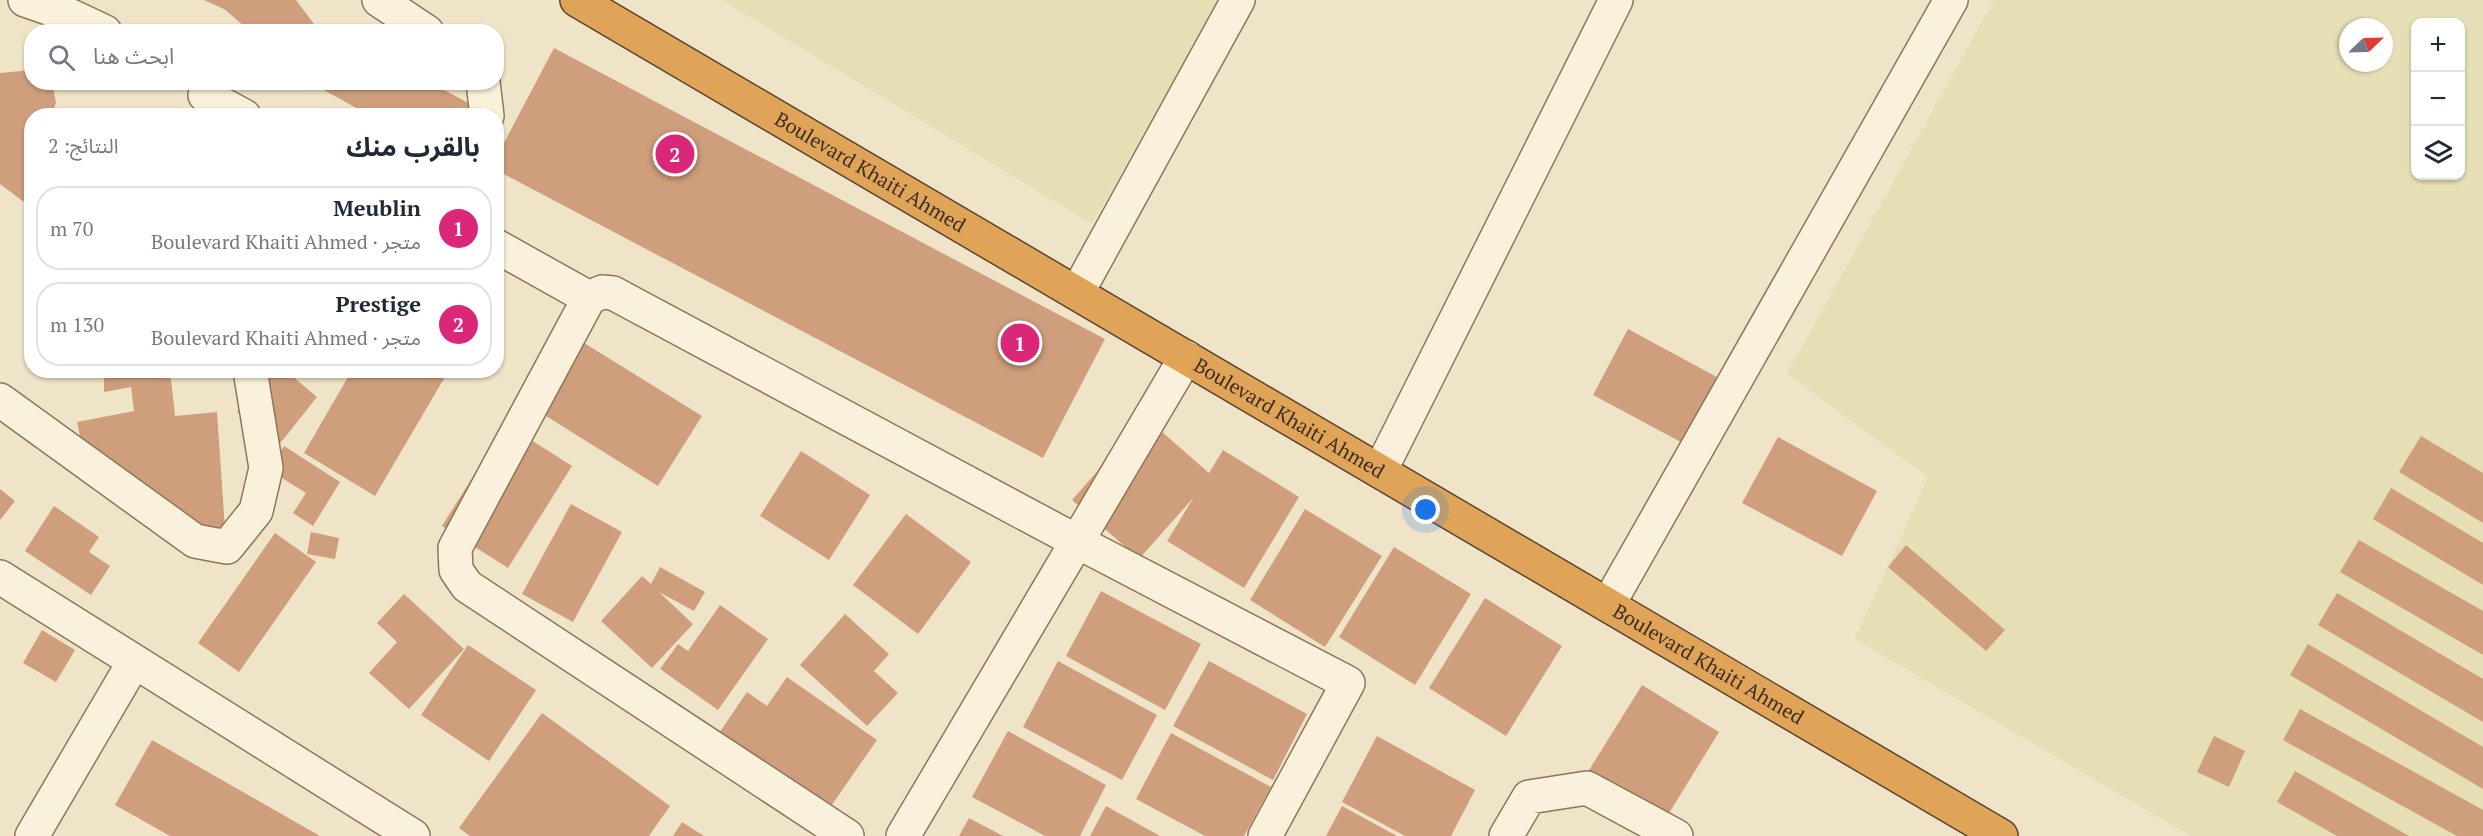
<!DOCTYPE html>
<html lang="ar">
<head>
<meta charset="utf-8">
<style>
	:root { --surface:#fff; --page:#f2f2f3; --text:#1f2937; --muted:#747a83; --line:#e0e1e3; --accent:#db2777 }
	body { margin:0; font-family:"PT Serif","Noto Sans Arabic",serif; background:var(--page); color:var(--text); direction:rtl }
	.controls { position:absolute; right:18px; top:18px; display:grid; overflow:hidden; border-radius:12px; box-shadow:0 2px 4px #0004 }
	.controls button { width:54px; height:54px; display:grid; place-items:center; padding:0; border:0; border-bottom:2px solid var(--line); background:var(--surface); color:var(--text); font:30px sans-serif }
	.compass { position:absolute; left:2339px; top:18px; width:54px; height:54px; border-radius:50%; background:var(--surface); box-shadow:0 2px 4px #0004; rotate:67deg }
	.you { position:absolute; left:1426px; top:510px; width:21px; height:21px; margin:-15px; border:4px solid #fff; border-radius:50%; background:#1a73e8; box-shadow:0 0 0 9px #1a73e833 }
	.badge { display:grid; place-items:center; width:39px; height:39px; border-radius:50%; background:var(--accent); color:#fff; font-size:20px; font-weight:700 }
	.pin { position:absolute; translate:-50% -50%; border:3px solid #fff; box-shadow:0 2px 6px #0006 }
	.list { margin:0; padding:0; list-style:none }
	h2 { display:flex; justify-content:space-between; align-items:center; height:78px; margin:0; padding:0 24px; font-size:26px }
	h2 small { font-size:20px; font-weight:400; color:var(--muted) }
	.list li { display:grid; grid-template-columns:39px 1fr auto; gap:18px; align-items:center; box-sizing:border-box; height:84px; margin:0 12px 12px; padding:0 12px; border:2px solid var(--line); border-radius:24px }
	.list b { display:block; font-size:22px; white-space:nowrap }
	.list p { margin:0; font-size:20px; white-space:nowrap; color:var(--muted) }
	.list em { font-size:20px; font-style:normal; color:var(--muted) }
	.icon { flex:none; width:33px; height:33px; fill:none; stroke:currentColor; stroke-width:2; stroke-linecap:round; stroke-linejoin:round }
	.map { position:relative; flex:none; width:2483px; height:836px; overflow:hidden; direction:ltr }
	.search { position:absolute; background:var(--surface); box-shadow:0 2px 4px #0004; left:24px; top:24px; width:480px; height:66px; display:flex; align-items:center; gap:15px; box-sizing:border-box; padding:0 21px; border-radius:24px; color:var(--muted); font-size:22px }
	.panel { position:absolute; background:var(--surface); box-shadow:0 2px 4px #0004; left:24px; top:108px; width:480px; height:270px; border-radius:24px; direction:rtl }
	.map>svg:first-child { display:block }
	.farmland { fill:#e6deb5; fill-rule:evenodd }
	.building { fill:#cf9f7d }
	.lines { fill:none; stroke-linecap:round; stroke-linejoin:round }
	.minor-casing { stroke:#8d765c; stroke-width:36 }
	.highway-casing { stroke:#5b4430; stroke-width:36 }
	.minor { stroke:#faf1dc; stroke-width:33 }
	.highway { stroke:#e0a458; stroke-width:33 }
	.labels { text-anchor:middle; stroke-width:6; stroke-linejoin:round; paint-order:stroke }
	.street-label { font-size:20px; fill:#3d2e20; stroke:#f7eed8 }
</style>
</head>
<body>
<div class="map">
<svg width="2483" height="836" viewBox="0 0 2483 836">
	<rect width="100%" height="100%" fill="#f0e4c8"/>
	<path class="farmland" d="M722 0H1219L1092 224Z
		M1994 0H2483V836H2191L1855 639 1928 477 1787 374ZM2416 22H2460V176H2416ZM2348 27H2384V63H2348Z"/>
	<path class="building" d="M204 0H296L314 24 329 32H251L224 9Z
		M554 48 1105 339 1043 458 496 170V158Z
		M32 70V82H52L56 103 51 116H32V208L0 184V73Z
		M309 82H429L474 106 469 116H371Z
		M1628 329 1728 383 1692 448 1593 395Z
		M568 333 702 416 658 486 530 406Z
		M104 370H170L175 416 217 412 225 529 184 528 82 446 77 422 134 411 131 387 104 392Z
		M270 370H285L317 397 278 446 237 412Z
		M352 370H449L375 496 304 453Z
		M1145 417 1209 473 1223 450 1299 497 1244 588 1167 541 1194 497 1139 559 1072 500Z
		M506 424 572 466 508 568 442 526Z
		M2421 436 2483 473V523L2399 472Z
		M1778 437 1877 491 1842 556 1742 503Z
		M284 446 340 482 313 526 293 513 306 493 269 470Z
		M801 451 870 495 829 560 760 516Z
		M2391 488 2483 543V585L2373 519Z
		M0 489 15 501 0 520Z
		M571 504 622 532 573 622 522 594Z
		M54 506 99 537 89 552 110 566 91 595 25 551Z
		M1305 509 1382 556 1325 647 1250 600Z
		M906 514 971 562 918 634 853 585Z
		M311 532 339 538 335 559 307 554Z
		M275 533 316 562 239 672 198 643Z
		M2359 540 2483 611V655L2340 572Z
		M1906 545 2005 630 1986 651 1888 567Z
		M1394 547 1471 594 1415 685 1339 637Z
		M660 567 705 592 694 611 659 592 693 624 652 668 601 621 642 576 651 584Z
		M1101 591 1201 644 1165 710 1066 656Z
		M2337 593 2483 679V722L2318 625Z
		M404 594 464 649 409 709 369 673 397 642 377 623Z
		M1485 598 1562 646 1506 736 1429 688Z
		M720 605 768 639 718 710 660 669 678 644 688 651Z
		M845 614 889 654 874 671 898 693 867 726 800 665Z
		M42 630 75 650 56 682 23 663Z
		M2308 644 2483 747V789L2290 675Z
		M468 645 536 690 489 761 421 715Z
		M1058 661 1157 715 1122 780 1023 727Z
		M1209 661 1307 714 1273 780 1173 726Z
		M787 677 877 740 822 819 711 745 747 692 767 706Z
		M1642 685 1719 732 1663 823 1586 775Z
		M2300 709 2483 810V836H2457L2283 740Z
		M542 713 670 806 649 836H470L459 828Z
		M1008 731 1106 785 1080 836H1045L972 797Z
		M1171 733 1271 787 1244 836H1205L1136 799Z
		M1377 736 1475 790 1451 836H1405L1342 802Z
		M2214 736 2245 751 2229 787 2197 772Z
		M152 740 320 836H170L115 805Z
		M2295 771 2409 836H2337L2277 802Z
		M1106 806 1160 836H1090Z
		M1342 806 1397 836H1326Z
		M969 818 1003 836H959Z
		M682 822 704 836H673Z"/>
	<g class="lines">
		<g class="minor-casing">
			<path id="minor" d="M25 0 71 16 105 32
				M379 0 427 32
				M483 82 487 116
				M205 95 244 116
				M496 246 589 298
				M1077 293 1238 0
				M0 400 195 541 227 547 256 511 266 468 250 370
				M1380 471 1616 0
				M0 577 413 836
				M1608 605 1951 0
				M32 836 134 662
				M847 836 467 586 456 570 455 548 589 298 602 292 613 293 1076 541 1348 683 1265 836
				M903 836 1186 357
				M1506 836 1529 797 1587 788 1676 836"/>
		</g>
		<g class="highway-casing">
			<g id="highway">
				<path id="s1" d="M577 0 2001 836"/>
			</g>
		</g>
		<use href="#minor" class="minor"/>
		<use href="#highway" class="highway"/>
	</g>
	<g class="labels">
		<g class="street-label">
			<text dy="7" stroke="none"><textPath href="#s1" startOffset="340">Boulevard Khaiti Ahmed</textPath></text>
			<text dy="7" stroke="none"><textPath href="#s1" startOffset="826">Boulevard Khaiti Ahmed</textPath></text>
			<text dy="7" stroke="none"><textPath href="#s1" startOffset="1312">Boulevard Khaiti Ahmed</textPath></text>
		</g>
	</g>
</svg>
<div class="controls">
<button>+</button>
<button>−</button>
<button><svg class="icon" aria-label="layers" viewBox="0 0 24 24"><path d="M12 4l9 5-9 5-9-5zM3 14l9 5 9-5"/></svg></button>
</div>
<svg class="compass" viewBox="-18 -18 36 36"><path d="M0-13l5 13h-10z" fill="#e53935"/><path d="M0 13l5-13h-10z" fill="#747a83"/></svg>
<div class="you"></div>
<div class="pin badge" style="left:1020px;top:343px">1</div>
<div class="pin badge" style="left:675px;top:154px">2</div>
<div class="search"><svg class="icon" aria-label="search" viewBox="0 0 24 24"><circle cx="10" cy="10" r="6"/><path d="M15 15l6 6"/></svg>ابحث هنا</div>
<section class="panel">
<h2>بالقرب منك<small>النتائج: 2</small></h2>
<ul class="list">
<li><span class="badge">1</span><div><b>Meublin</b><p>متجر · Boulevard Khaiti Ahmed</p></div><em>70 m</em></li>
<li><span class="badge">2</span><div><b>Prestige</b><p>متجر · Boulevard Khaiti Ahmed</p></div><em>130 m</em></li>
</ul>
</section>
</div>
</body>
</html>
